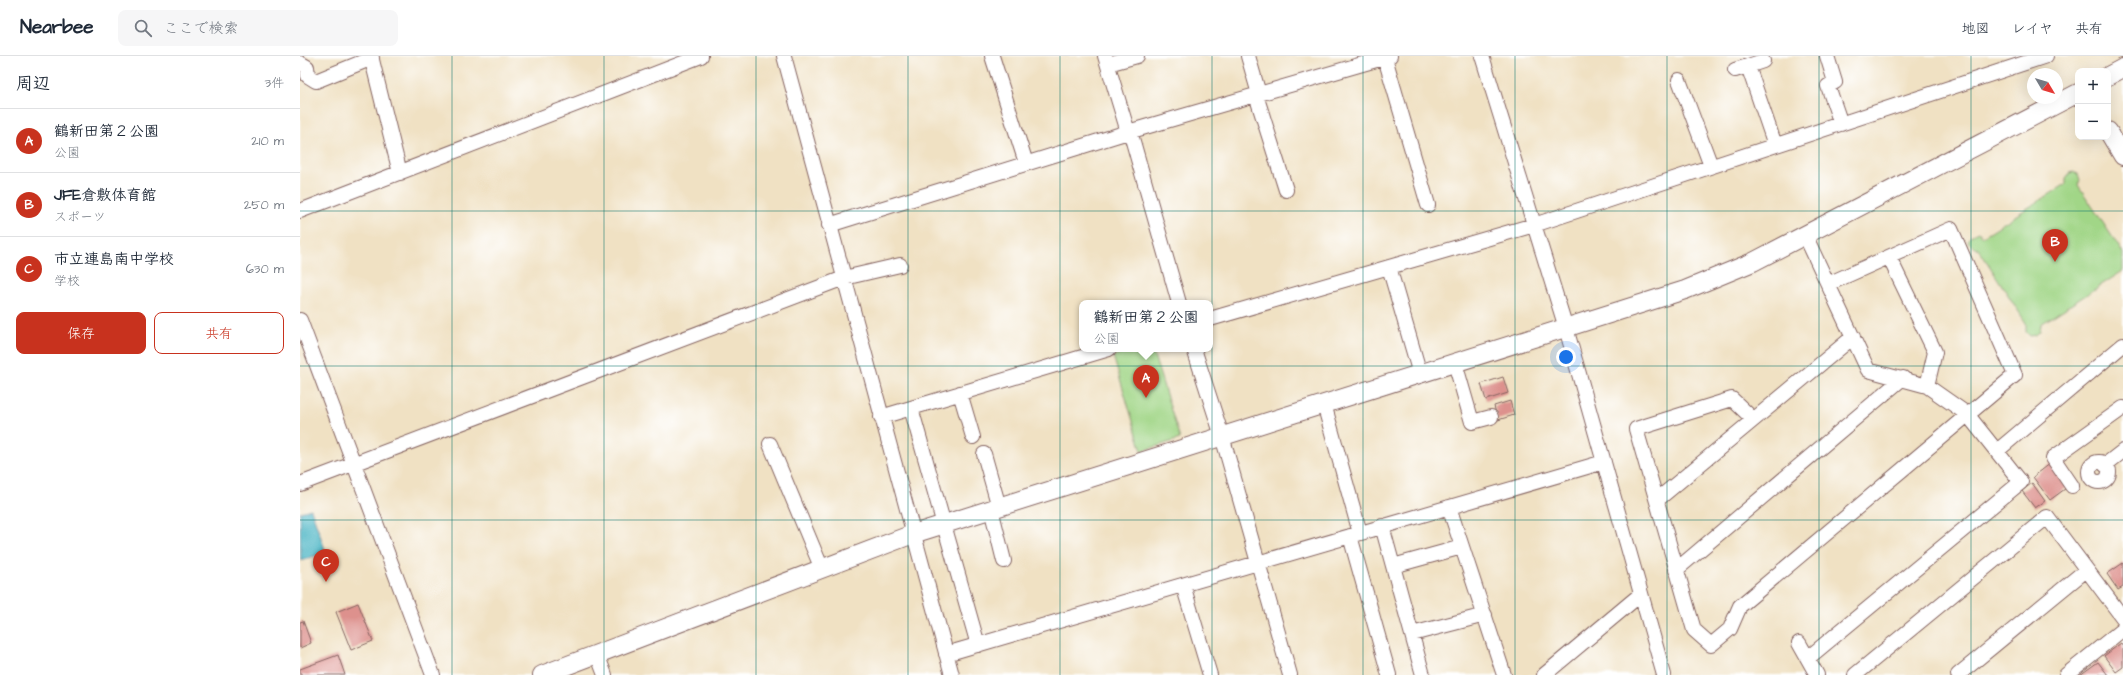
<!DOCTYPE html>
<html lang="ja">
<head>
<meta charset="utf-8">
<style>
	:root { --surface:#fff; --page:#f6f6f7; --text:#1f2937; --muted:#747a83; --line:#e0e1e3; --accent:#c8321e }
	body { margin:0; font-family:"Architects Daughter","Klee One",sans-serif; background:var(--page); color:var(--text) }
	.controls { position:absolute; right:12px; top:12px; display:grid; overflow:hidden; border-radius:8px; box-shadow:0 4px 16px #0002 }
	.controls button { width:36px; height:36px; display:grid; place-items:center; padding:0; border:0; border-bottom:1px solid var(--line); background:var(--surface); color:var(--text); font:20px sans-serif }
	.compass { position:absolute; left:1727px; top:12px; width:36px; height:36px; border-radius:50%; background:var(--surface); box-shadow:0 4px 16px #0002; rotate:128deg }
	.you { position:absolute; left:1266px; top:301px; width:14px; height:14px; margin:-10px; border:3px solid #fff; border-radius:50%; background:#1a73e8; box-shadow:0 0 0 6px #1a73e833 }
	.badge { display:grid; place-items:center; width:26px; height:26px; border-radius:50%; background:var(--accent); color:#fff; font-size:13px; font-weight:700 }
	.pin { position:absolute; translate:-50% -33px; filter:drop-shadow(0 1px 2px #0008) }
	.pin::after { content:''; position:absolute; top:21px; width:14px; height:12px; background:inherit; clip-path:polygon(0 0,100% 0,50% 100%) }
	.popup { position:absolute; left:779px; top:244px; width:134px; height:52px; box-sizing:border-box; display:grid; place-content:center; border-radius:8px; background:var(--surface); filter:drop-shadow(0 1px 3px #0005); font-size:13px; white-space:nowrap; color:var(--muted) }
	.popup b { font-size:15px; color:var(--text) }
	.popup::after { content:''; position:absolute; left:50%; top:100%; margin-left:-8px; border:8px solid transparent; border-top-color:var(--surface) }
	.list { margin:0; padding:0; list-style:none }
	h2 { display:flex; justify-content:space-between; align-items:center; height:52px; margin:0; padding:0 16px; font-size:17px }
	h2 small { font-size:13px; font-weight:400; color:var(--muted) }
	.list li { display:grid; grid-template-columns:26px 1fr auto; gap:12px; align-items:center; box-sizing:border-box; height:64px; padding:0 16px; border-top:1px solid var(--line) }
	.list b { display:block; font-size:15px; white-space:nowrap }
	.list p { margin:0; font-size:13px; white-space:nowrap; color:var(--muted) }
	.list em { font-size:13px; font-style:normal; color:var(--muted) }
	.actions { display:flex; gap:8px; padding:12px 16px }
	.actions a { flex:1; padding:9px 0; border:1px solid var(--accent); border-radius:8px; text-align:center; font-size:14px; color:var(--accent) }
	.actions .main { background:var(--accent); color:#fff }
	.icon { flex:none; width:22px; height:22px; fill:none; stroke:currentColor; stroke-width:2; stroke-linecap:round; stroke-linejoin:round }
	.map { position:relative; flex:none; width:1823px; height:619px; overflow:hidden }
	header { display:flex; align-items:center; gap:24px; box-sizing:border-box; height:56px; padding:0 20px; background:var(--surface); border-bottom:1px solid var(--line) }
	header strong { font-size:19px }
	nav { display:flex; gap:22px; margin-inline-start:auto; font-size:14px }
	.search { width:280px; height:36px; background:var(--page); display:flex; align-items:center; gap:10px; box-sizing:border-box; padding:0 14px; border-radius:8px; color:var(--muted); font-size:15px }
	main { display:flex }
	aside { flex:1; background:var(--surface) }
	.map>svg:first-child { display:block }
	.green { fill:#a1d687; stroke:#767a59 }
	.water { fill:#45b2c2; stroke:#486876 }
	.building { fill:#dd918d }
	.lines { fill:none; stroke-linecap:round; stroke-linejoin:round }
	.minor-casing { stroke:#846360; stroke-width:16 }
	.tertiary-casing { stroke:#846360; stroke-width:20 }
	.minor { stroke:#fff; stroke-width:14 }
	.tertiary { stroke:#fff; stroke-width:18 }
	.grid { fill:none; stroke:#0f766e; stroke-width:1; stroke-opacity:0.55 }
</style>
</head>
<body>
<header>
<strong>Nearbee</strong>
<div class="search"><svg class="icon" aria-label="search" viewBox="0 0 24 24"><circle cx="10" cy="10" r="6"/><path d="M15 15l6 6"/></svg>ここで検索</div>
<nav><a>地図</a><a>レイヤ</a><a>共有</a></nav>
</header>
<main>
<aside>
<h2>周辺<small>3件</small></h2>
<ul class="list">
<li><span class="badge">A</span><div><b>鶴新田第２公園</b><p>公園</p></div><em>210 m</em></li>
<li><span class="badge">B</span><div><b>JFE倉敷体育館</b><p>スポーツ</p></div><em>250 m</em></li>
<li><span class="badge">C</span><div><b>市立連島南中学校</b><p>学校</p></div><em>630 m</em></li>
</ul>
<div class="actions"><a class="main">保存</a><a>共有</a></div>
</aside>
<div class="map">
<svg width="1823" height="619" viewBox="0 0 1823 619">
	<rect width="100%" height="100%" fill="#fff"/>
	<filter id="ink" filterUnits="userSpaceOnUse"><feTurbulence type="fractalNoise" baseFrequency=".025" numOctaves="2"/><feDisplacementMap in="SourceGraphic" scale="8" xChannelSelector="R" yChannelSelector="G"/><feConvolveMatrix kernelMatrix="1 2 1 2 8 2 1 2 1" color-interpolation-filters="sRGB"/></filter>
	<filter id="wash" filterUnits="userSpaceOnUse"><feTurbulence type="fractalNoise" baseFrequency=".012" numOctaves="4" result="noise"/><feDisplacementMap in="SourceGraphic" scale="16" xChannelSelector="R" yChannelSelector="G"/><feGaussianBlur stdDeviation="0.9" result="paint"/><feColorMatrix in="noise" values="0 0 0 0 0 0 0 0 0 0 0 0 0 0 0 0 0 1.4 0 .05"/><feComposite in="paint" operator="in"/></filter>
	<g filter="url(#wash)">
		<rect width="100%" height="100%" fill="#f0e1c3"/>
		<path class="green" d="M1773 116 1778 118 1780 124 1778 129 1823 197V215L1741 268 1740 275 1736 279 1730 280 1726 276V267L1678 192 1674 191 1668 186 1670 180 1678 176 1683 180 1766 128V122L1770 117Z
			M835 293H852L880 383 842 395 813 300Z"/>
		<path class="water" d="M11 453 26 496 1 505 0 456Z"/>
		<g id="blocks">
			<path class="building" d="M1203 321 1208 337 1186 344 1181 328Z
				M1210 345 1214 359 1198 364 1194 350Z
				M1751 407 1769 430 1750 444 1733 421Z
				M1732 427 1745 445 1735 452 1722 435Z
				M1823 507V531L1818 534 1807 518Z
				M58 547 73 585 51 594 36 556Z
				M3 565 11 587 0 592V566Z
				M1821 587 1823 590V611L1816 616 1804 600Z
				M38 599 45 619H0V613Z
				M1798 606 1808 619H1780Z"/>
		</g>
	</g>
	<g filter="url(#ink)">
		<use href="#blocks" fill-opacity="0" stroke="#846360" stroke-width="1"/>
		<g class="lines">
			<g class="minor-casing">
				<path id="minor" d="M71 0 100 117
					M484 0 652 619
					M692 0 726 107
					M805 0 828 76
					M948 0 959 38
					M1182 0 1266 272 1364 619
					M1527 0 1535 26 1528 30 1541 68
					M1085 2 1128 149
					M1463 5 1448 10 1475 89
					M0 7 7 11 8 20 16 25 72 2
					M808 8 837 0
					M1435 14 1448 10
					M1379 24 1411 110
					M956 39 986 134
					M830 75 879 247
					M0 155 401 0
					M529 169 828 76 1090 0
					M1505 179 1568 314 1627 330 1635 296 1589 201
					M1089 211 1120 318
					M910 263 1234 169 1746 0
					M0 264 133 619
					M894 293 922 380 990 619
					M1155 307 1172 366 1191 361
					M660 337 673 381
					M1024 348 1060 477
					M611 352 678 589
					M581 361 809 293
					M1453 363 1432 343 1336 373 1394 574 1411 589 1430 573 1440 550 1715 319 1651 173 1528 228
					M470 388 522 513
					M1697 395 1823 289
					M684 398 699 451
					M1789 416a10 10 0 1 1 20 0a10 10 0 1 1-20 0Z
					M1805 409 1823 395
					M0 428 544 222 600 209
					M1772 430 1753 402 1823 352
					M1357 444 1553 281
					M1149 451 1204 619
					M691 453 704 505
					M1082 470 1123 619
					M1050 480 1089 619
					M1093 510 1162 491
					M1376 514 1603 322
					M883 529 910 619
					M1112 578 1185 559
					M1499 587 1517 619
					M297 598 305 619
					M646 598 1304 406
					M1508 602 1721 426 1667 358 1627 330
					M1244 619 1341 538
					M1555 619 1747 461 1823 562
					M1658 619 1786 514
					M1766 619 1823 573"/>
			</g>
			<g class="tertiary-casing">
				<path id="tertiary" d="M1808 20 1823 12
					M1808 75 1823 100
					M242 619 613 478 1385 234 1453 206 1778 37"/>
			</g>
			<use href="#minor" class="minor"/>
			<use href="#tertiary" class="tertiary"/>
		</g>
	</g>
	<path class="grid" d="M152 0V619M304 0V619M456 0V619M608 0V619M760 0V619M912 0V619M1063 0V619M1215 0V619M1367 0V619M1519 0V619M1671 0V619M0 155H1823M0 310H1823M0 464H1823"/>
</svg>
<div class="controls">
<button>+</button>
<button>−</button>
</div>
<svg class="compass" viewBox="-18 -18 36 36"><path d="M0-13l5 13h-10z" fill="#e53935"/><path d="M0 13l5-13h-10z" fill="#747a83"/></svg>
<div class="you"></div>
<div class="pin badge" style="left:846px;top:342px">A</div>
<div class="popup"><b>鶴新田第２公園</b>公園</div>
<div class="pin badge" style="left:1755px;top:206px">B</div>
<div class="pin badge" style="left:26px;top:526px">C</div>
</div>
</main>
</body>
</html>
